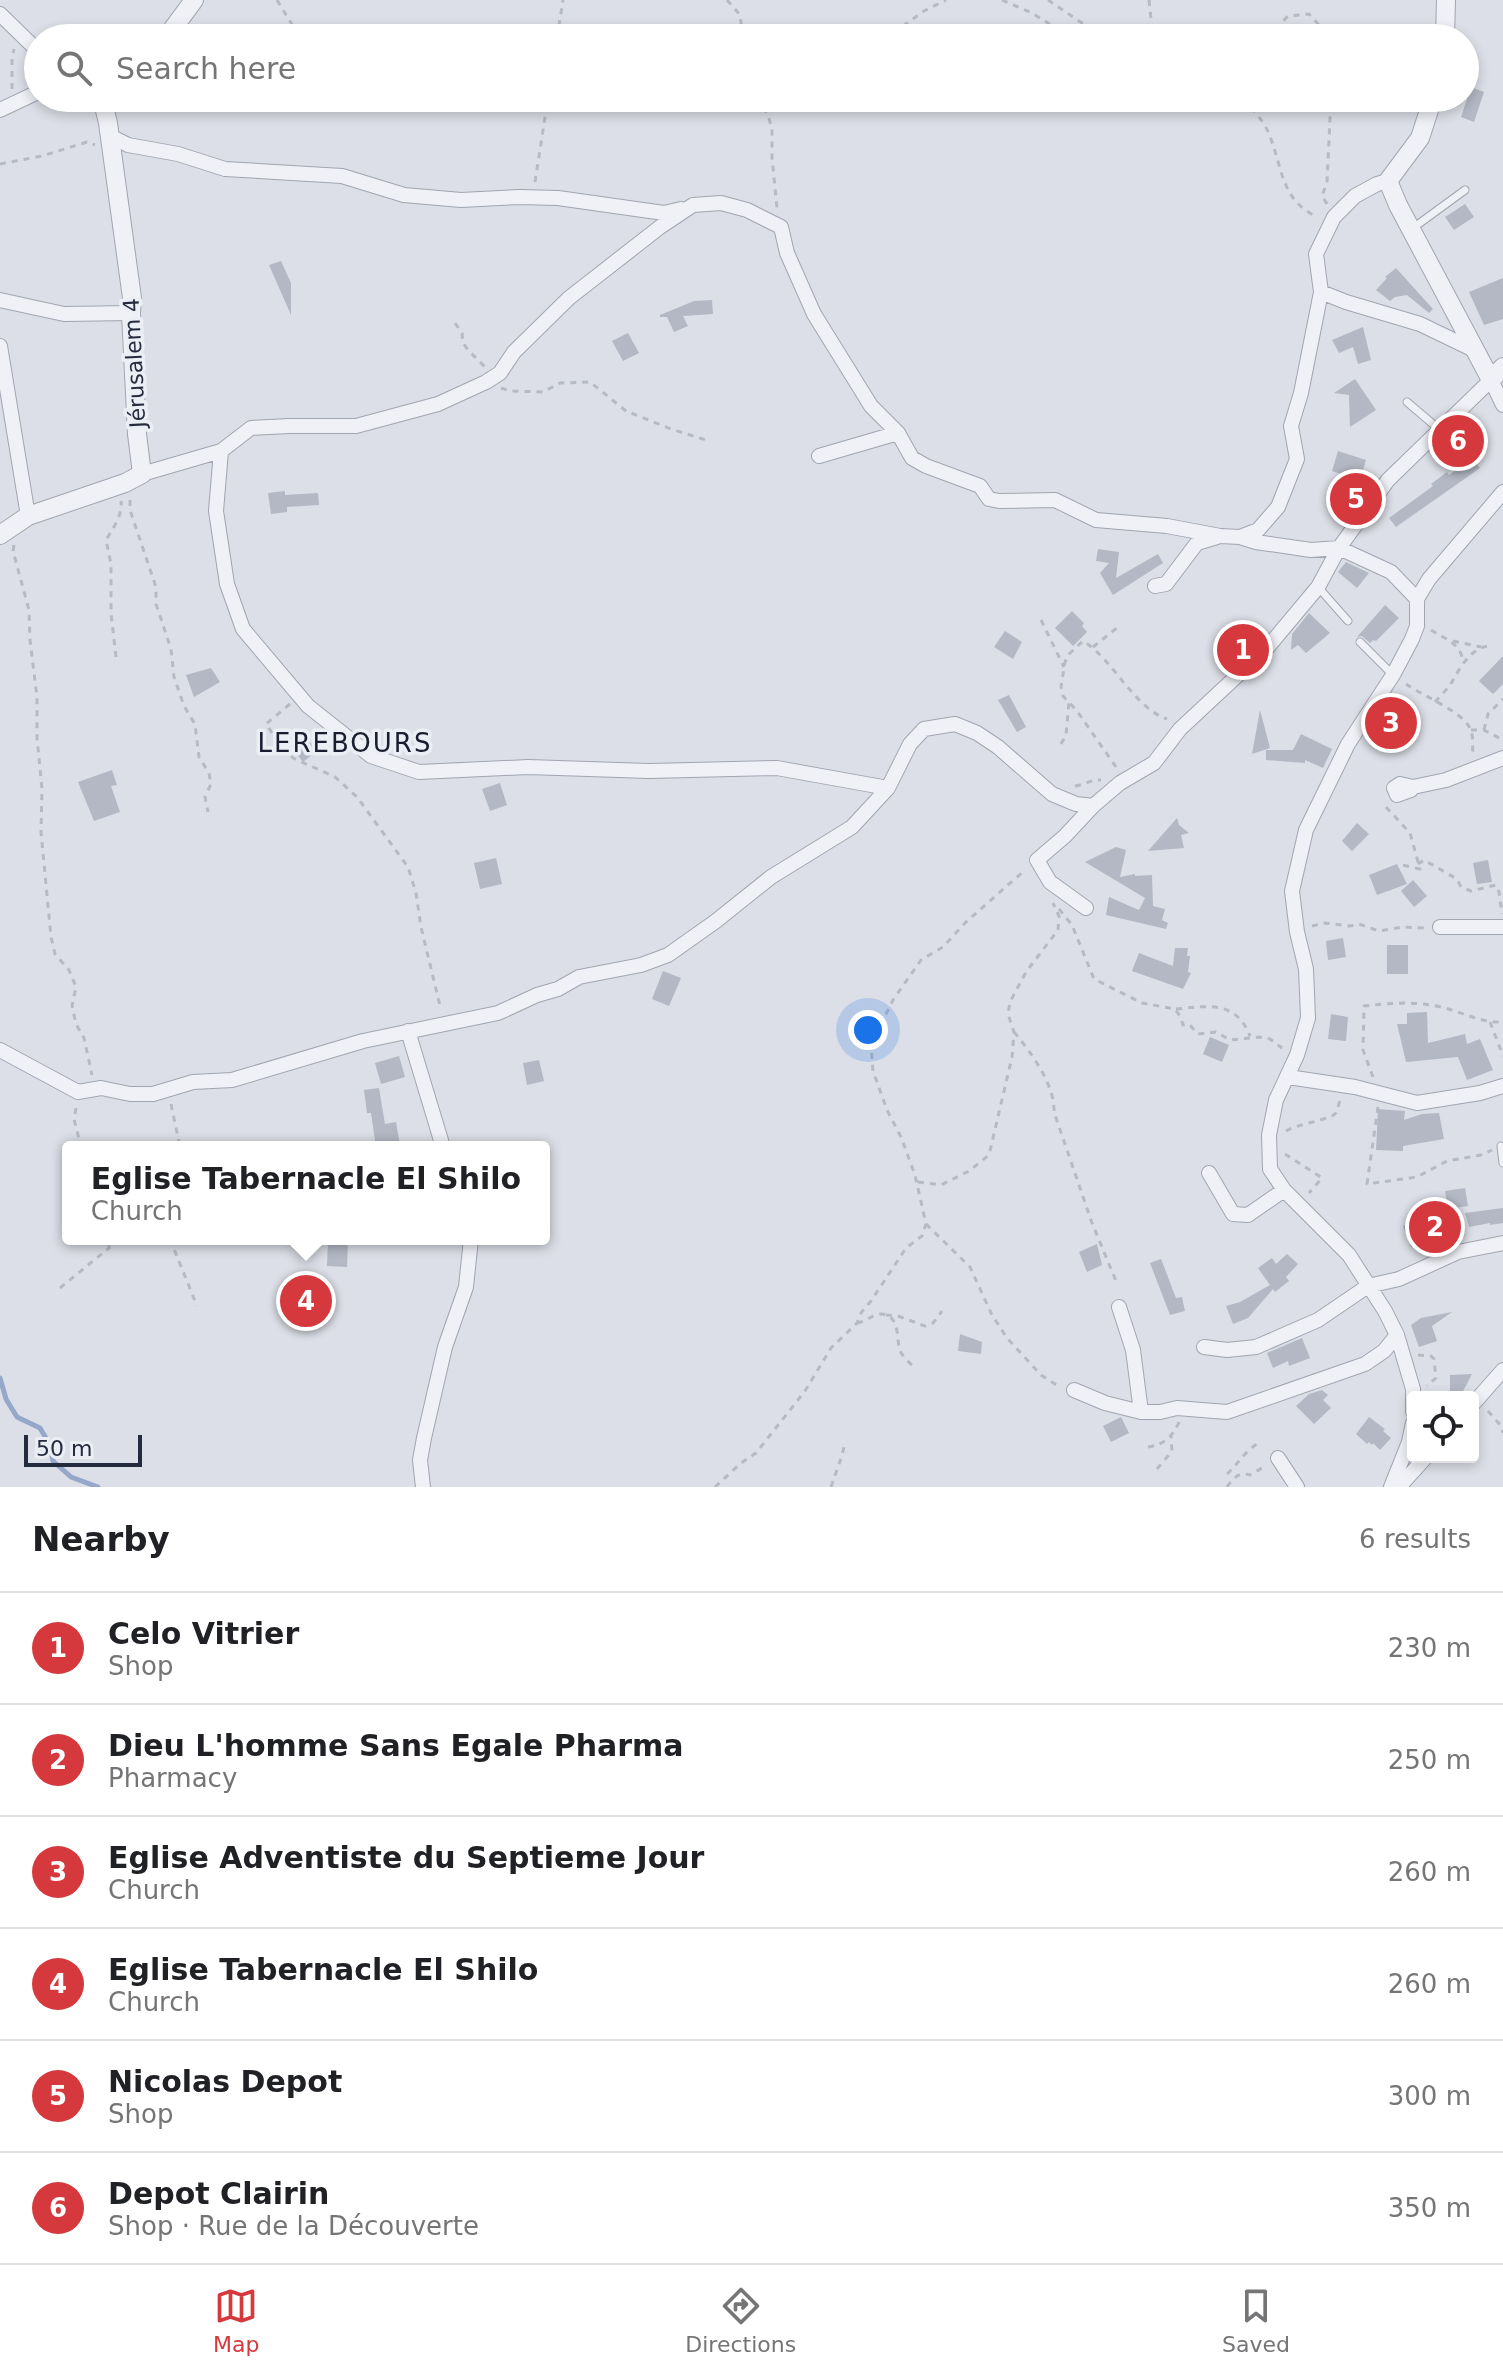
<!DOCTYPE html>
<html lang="en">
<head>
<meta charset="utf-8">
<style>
	:root { --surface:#fff; --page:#f2f2f2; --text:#202124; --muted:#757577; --line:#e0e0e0; --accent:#d5393d }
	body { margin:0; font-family:"DejaVu Sans",sans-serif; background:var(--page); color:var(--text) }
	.controls { position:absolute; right:24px; bottom:24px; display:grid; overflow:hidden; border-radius:8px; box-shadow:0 4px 12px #0003 }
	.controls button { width:72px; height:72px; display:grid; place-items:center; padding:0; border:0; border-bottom:2px solid var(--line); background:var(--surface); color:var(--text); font:40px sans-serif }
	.scale { position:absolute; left:24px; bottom:20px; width:118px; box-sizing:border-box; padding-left:8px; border:4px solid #252b3e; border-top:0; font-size:22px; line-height:28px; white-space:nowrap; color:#252b3e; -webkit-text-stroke:6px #eceef5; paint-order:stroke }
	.you { position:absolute; left:868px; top:1030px; width:28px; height:28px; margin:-20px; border:6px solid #fff; border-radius:50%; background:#1a73e8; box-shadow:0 0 0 12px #1a73e833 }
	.badge { display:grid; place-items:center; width:52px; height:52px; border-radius:50%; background:var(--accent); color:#fff; font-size:26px; font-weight:700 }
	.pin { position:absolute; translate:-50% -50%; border:4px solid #fff; box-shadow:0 2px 8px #0006 }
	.popup { position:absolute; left:62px; top:1141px; width:488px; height:104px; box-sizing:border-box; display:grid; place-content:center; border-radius:8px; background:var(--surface); filter:drop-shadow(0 2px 6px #0005); font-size:26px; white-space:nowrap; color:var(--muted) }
	.popup b { font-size:30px; color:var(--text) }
	.popup::after { content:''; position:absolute; left:50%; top:100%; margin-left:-16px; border:16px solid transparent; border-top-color:var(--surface) }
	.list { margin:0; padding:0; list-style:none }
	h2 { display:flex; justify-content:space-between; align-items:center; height:104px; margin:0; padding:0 32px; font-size:34px }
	h2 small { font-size:26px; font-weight:400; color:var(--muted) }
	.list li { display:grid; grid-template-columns:52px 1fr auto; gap:24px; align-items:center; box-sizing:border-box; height:112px; padding:0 32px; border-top:2px solid var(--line) }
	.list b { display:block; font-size:30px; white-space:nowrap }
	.list p { margin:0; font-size:26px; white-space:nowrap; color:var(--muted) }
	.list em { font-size:26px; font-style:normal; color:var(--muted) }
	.icon { flex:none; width:44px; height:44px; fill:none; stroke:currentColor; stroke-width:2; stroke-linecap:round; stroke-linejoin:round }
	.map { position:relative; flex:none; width:1503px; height:1487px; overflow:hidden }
	.search { position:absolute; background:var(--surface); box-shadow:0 4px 12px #0003; left:24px; right:24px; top:24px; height:88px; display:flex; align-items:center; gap:20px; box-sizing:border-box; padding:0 28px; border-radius:44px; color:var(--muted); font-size:30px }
	.sheet { height:776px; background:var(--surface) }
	nav { display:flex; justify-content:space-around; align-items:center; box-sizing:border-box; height:112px; border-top:2px solid var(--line); background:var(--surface); font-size:22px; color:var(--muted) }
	nav a { display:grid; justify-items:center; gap:4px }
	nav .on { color:var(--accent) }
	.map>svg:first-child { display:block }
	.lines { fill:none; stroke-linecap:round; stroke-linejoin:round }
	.stream { stroke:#95a8ca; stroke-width:5 }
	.building { fill:#b3b8c4 }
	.service-casing { stroke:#a1a5b1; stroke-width:9 }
	.minor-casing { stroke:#a1a5b1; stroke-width:16 }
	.tertiary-casing { stroke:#a1a5b1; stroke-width:20 }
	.path { stroke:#b6bac2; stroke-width:3; stroke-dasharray:6 6; stroke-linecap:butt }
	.service { stroke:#eff1f6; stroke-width:7 }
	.minor { stroke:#eff1f6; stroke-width:14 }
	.tertiary { stroke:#eff1f6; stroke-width:18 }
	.labels { text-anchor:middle; stroke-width:7; stroke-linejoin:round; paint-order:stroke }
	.street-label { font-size:22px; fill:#252b3e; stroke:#eceef5 }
	.quarter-label { font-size:26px; letter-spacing:2px; fill:#181d2f; stroke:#eceef5 }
</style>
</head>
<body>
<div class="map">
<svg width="1503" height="1487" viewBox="0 0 1503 1487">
	<rect width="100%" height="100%" fill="#dcdfe7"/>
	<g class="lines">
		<path class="stream" d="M0 1378 6 1399 17 1417 40 1428 50 1445 53 1461 71 1477 98 1487"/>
	</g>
	<path class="building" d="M1471 87 1484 92 1474 122 1461 117Z
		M1465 204 1474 217 1454 230 1445 217Z
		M281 261 291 283V315L269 265Z
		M1396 268 1433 309 1429 313 1407 295 1395 297 1390 301 1376 290 1387 278 1385 277Z
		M1503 278V319L1484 325 1469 292Z
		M712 300 713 314 683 316 688 326 674 332 667 317H660V315L694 301Z
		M1363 327 1371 360 1358 364 1353 347 1339 353 1332 340Z
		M628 333 639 353 623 361 612 341Z
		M1355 379 1376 410 1350 427 1349 395 1334 393Z
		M1338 451 1366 460 1360 480 1332 471Z
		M1472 458 1480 468 1396 527 1389 518 1433 486 1431 484 1447 472 1449 475Z
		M285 491V495L318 493 319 505 287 507V512L271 514 268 493Z
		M1098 549 1119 552 1116 578 1158 554 1163 563 1113 595 1100 573 1109 563 1096 561Z
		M1346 562 1369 573 1357 588 1338 572Z
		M1385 605 1399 618 1376 641 1373 640 1370 643 1362 636 1357 637Z
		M1072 611 1084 623 1082 626 1087 632 1073 646 1055 628Z
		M1309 613 1330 633 1306 653 1298 645 1291 650 1292 634Z
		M1005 631 1022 642 1013 659 994 647Z
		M1503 656V684L1493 694 1479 681Z
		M211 668 220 682 194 697 186 675Z
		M1009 695 1026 727 1017 732 998 700Z
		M1383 708 1408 725 1399 738 1375 721Z
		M1260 710 1270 748 1252 754Z
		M1301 734 1332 749 1323 768 1305 760V763L1266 760V750H1293Z
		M306 737 317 751 303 762 292 748Z
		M112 770 117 785 111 786 120 812 94 821 78 782Z
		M500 783 507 805 490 811 482 789Z
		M1177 818 1179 825 1189 833 1181 835 1184 848 1148 851Z
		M1357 823 1369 834 1352 851 1342 841Z
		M1116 847 1126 850 1120 877 1135 874V876L1152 875 1153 906 1165 909 1162 920 1168 923 1166 929 1106 915 1109 897 1139 910 1145 898 1085 862Z
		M496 858 502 884 480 889 474 863Z
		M1488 860 1492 882 1477 884 1473 863Z
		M1397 864 1407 884 1377 895 1369 875Z
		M1413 880 1427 896 1414 907 1401 891Z
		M1343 938 1346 957 1328 960 1326 941Z
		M1387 945H1408V974H1387Z
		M1175 948H1188L1187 956H1190L1188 972 1191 973 1183 989 1132 971 1139 953 1173 966Z
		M663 971 681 978 669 1006 652 999Z
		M1427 1012 1428 1043 1465 1034 1467 1044 1480 1039 1493 1070 1467 1080 1458 1057 1406 1062 1397 1024H1407V1013Z
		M1331 1014 1348 1017 1346 1041 1328 1039Z
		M1210 1037 1229 1045 1222 1062 1203 1054Z
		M399 1056 405 1077 381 1084 375 1063Z
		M539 1060 544 1081 527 1085 523 1063Z
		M379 1088 385 1124 396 1122 400 1145 376 1147 371 1113H367L364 1090Z
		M1378 1109 1405 1111 1404 1120 1422 1114 1439 1113 1444 1139 1403 1146V1151L1376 1150Z
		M1465 1188 1468 1206 1448 1209 1445 1191Z
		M1503 1208V1223L1490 1225V1223L1469 1227 1465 1213Z
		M1439 1214 1446 1231 1411 1247 1403 1226Z
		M328 1240 348 1241 347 1267 327 1266Z
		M1097 1244 1102 1265 1087 1272 1079 1252Z
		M1287 1254 1298 1264 1286 1277 1289 1281 1275 1292 1273 1289 1248 1318 1233 1324 1226 1306 1240 1302 1270 1285 1258 1268 1272 1258 1276 1264Z
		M1161 1259 1176 1298 1182 1297 1185 1311 1170 1315 1150 1263Z
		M1452 1312 1432 1326 1437 1341 1419 1347 1411 1325 1421 1318Z
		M960 1334 982 1342 981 1354 958 1351Z
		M1302 1338 1310 1358 1289 1366 1288 1361 1273 1368 1267 1353Z
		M1472 1374 1460 1397 1450 1393V1375Z
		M1322 1390 1328 1395 1323 1400 1331 1408 1314 1424 1296 1406 1309 1394Z
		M1121 1417 1129 1433 1111 1442 1103 1426Z
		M1369 1417 1385 1429 1383 1431 1391 1438 1380 1450 1373 1443 1372 1445 1369 1442 1367 1444 1356 1434Z"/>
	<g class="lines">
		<g class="service-casing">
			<path id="service" d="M1413 228 1465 190
				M1407 402 1440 430
				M1318 587 1348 621
				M1360 642 1393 675
				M1501 1146 1503 1163"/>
		</g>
		<g class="minor-casing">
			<path id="minor" d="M0 14 38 51
				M0 110 38 92
				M110 136 128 145 178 154 225 169 342 176 404 195 461 200 520 197 558 198 664 213 681 209
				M1321 292 1346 302 1420 324 1476 351
				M0 300 64 314 131 313
				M0 346 28 516
				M819 456 898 433
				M142 474 221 451
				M1240 537 1256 542 1311 550 1339 548 1391 572 1417 599
				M1155 586 1166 584 1197 543 1217 537
				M888 788 777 768 649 771 528 767 419 772 371 756 308 706 243 629 227 584 216 511 221 451 251 428 290 426H356L438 404 486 382 500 373 514 352 569 298 660 227 693 205 721 203 747 210 781 227 787 253 814 314 871 406 898 433 912 458 926 466 980 486 989 499 999 501 1055 500 1096 520 1167 526 1220 536 1240 537 1258 530 1278 507 1297 459 1291 426 1301 393 1321 292 1316 254 1334 217 1355 196 1377 184 1388 181
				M1411 790 1397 795 1394 788 1400 784 1413 787 1446 780 1503 758
				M1086 908 1050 882 1037 860 1065 836 1093 806 1120 783 1154 763 1180 729 1267 648 1318 587 1339 548 1388 480 1491 380 1503 405
				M1440 927H1503
				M408 1031 443 1147
				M0 1050 78 1092 101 1088 130 1094H153L193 1082 232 1080 363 1041 498 1013 537 995 558 989 579 977 641 965 668 955 716 921 771 877 852 827 888 788 910 744 924 729 955 724 977 733 998 747 1052 794 1076 804 1093 806
				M1288 1077 1355 1087 1417 1103 1480 1093 1503 1086
				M1209 1173 1233 1214 1248 1215 1284 1190
				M1119 1307 1133 1350 1141 1412
				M1204 1347 1227 1350 1256 1347 1318 1320 1368 1286 1399 1279 1458 1252 1503 1243
				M1074 1390 1105 1403 1141 1412H1160L1177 1408 1227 1412 1365 1364 1384 1351 1397 1335
				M1473 1404 1503 1370
				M1413 1412V1389L1397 1335 1385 1311 1349 1255 1284 1190 1270 1169 1269 1135 1276 1100 1297 1055 1308 1018 1306 969 1297 932 1292 891 1306 830 1348 744 1393 675 1412 639 1417 626V599L1429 579 1503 492
				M1278 1458 1297 1487
				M423 1487 420 1460 424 1438 445 1347 466 1287 471 1239
				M1391 1487 1409 1442 1413 1423
				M1399 1487 1426 1457"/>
		</g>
		<g class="tertiary-casing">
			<path id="tertiary" d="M166 38 194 0
				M1445 38 1446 0
				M1433 98 1420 138 1388 181 1398 205 1491 380 1503 367
				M0 535 28 516 125 483 142 474 137 434 131 313 132 298 108 123 102 98"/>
		</g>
		<path class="path" d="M277 0 296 31 295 38
			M727 0 740 15 743 38
			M1002 0 1032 13 1072 38
			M1048 0 1104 38
			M1149 0 1152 28 1158 38
			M903 26 924 11 946 0
			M557 38 563 0
			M1267 38 1288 16 1309 14 1331 38
			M12 89V59L14 49
			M756 98 767 113 772 128V158L777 208
			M1244 98C1252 109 1264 121 1269 134 1283 168 1280 199 1317 217
			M0 164 42 156 87 142 95 145
			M535 182 548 98
			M1327 204 1322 196 1327 182 1331 98
			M455 323 462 333 463 343 468 350 485 367
			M501 388 510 391 543 392 560 383 590 382 626 411 671 429 706 440
			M130 500V510L156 587V604L171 649 174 677 184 706 195 724 199 757 209 773 211 784 205 797 208 812
			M14 545 13 551 29 610 30 640 37 697V738L42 789 41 832 51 937 55 954 69 970 76 987 72 1006 76 1024 84 1038 92 1075
			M1041 620 1064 667
			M1431 630C1445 639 1461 643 1463 662
			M1453 641 1481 647
			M1093 647 1118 627
			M116 657 111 613V564L106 540C113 528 123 515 121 501
			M1406 684C1423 696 1461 711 1470 728 1474 736 1472 746 1473 754
			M1435 702C1441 695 1449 688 1453 680 1461 666 1473 645 1492 646
			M290 704 266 724 279 743 293 758 335 777 357 797 408 867 416 893 421 927 441 1010
			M1471 730H1484L1503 740
			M1484 730 1488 714 1503 699
			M1061 744 1066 735 1069 702
			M1116 767 1077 711 1063 696 1061 687 1065 662 1069 654 1083 641C1113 659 1134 708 1167 719
			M1075 786C1085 785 1091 779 1101 780
			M1386 807 1410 833 1420 869 1402 865
			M1418 864 1424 860 1457 879 1461 887 1471 891 1496 885 1499 892 1502 914
			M1059 909 1072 925 1094 979 1142 1003 1175 1009 1180 1016 1183 1025 1189 1024 1198 1034 1216 1032 1230 1040 1260 1037 1270 1039 1282 1048
			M1312 926 1325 923 1350 926 1359 924 1379 931 1403 927 1425 928
			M1176 1009C1208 1006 1236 1000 1250 1036
			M1490 1022 1503 1056
			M1014 1032C1031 1052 1055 1085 1054 1112L1092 1223 1116 1281
			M1373 1077 1363 1050 1364 1006C1390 1003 1414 1001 1441 1007 1462 1012 1481 1023 1503 1022
			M171 1104 180 1147
			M1378 1107 1367 1184 1417 1177 1447 1161 1481 1155 1492 1150
			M76 1108 74 1119 81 1147
			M1286 1131C1296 1124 1331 1120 1336 1113 1338 1110 1338 1105 1340 1101
			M1285 1154 1322 1178 1309 1193
			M918 1182 941 1185 969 1171 989 1155 1012 1057 1014 1032 1008 1014 1010 1002 1026 972 1058 930 1059 916 1053 903
			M926 1224 970 1267 992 1315 1007 1338 1041 1375 1061 1388
			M170 1239 197 1306
			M60 1288 109 1248V1239
			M886 1315 898 1316 925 1326 933 1323 942 1311
			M857 1323C866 1322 873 1314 881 1314 901 1315 896 1340 900 1351 902 1355 908 1362 912 1365
			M1418 1355 1431 1356 1434 1359 1436 1378 1427 1386
			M1488 1411 1501 1426 1503 1433
			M1148 1447C1164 1445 1173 1436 1179 1422
			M1157 1469 1172 1451 1171 1436
			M1227 1474C1238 1464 1244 1452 1257 1444
			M715 1487 741 1463 756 1453 805 1391 831 1348 857 1323 861 1313 871 1301 906 1248 922 1236 926 1224 915 1175 901 1137 887 1110 873 1071 871 1045 893 1000 921 960 943 947 966 922 1025 870
			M831 1487C836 1471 842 1459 845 1442
			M1227 1487C1233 1478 1240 1471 1250 1475L1267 1465"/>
		<use href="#service" class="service"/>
		<use href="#minor" class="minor"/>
		<use href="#tertiary" class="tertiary"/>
	</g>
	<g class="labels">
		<g class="street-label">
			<text transform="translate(134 363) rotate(-93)" y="8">Jérusalem 4</text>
		</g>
		<g class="quarter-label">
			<text x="345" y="752">LEREBOURS</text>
		</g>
	</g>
</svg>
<div class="controls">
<button><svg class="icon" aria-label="locate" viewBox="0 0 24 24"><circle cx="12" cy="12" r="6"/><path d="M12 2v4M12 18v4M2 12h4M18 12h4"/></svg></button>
</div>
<div class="scale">50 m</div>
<div class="you"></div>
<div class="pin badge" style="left:1243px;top:650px">1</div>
<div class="pin badge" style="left:1435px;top:1227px">2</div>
<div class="pin badge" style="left:1391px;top:723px">3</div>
<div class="pin badge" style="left:306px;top:1301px">4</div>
<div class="popup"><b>Eglise Tabernacle El Shilo</b>Church</div>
<div class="pin badge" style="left:1356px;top:499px">5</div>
<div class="pin badge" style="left:1458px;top:441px">6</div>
<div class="search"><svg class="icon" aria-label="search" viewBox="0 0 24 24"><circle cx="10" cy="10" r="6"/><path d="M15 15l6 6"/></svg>Search here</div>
</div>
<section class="sheet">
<h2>Nearby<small>6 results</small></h2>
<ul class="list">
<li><span class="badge">1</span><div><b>Celo Vitrier</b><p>Shop</p></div><em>230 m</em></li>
<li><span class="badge">2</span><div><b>Dieu L'homme Sans Egale Pharma</b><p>Pharmacy</p></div><em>250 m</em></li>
<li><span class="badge">3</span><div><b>Eglise Adventiste du Septieme Jour</b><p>Church</p></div><em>260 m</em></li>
<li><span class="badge">4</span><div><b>Eglise Tabernacle El Shilo</b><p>Church</p></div><em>260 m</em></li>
<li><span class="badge">5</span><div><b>Nicolas Depot</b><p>Shop</p></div><em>300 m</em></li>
<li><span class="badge">6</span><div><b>Depot Clairin</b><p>Shop · Rue de la Découverte</p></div><em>350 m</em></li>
</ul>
</section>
<nav>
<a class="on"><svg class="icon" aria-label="map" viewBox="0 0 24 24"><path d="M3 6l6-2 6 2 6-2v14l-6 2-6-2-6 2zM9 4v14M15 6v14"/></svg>Map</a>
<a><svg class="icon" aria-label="directions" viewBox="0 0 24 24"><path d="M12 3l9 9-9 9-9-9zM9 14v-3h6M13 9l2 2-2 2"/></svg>Directions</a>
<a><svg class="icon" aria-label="saved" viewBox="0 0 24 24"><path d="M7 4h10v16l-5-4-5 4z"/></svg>Saved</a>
</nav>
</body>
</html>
